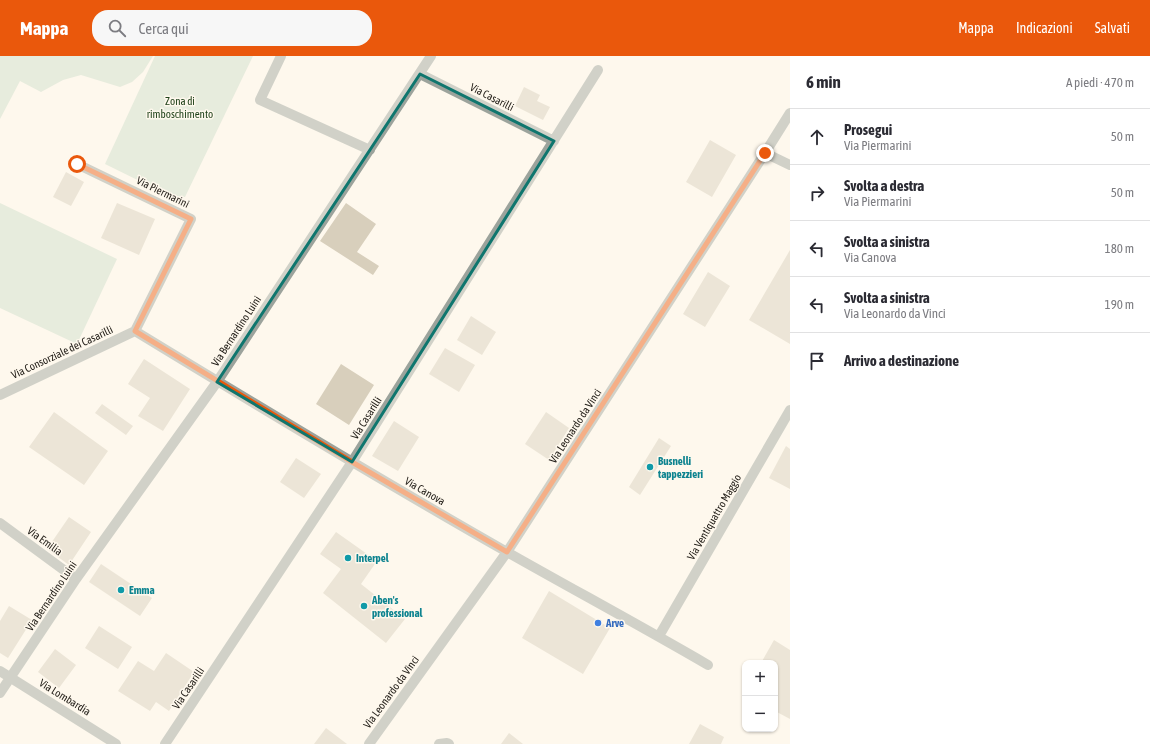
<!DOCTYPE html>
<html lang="it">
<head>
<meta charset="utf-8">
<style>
	:root { --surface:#fff; --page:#f7f7f7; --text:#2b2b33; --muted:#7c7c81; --line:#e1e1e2; --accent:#ea580c }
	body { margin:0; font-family:"Asap Condensed",sans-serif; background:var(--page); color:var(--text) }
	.controls { position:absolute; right:12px; bottom:12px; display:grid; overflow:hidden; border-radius:8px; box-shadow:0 1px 3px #0004 }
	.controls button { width:36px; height:36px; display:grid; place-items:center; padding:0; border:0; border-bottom:1px solid var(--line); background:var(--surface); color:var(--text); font:20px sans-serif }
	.stop { position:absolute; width:12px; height:12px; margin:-9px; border:3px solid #ea580c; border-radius:50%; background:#fff }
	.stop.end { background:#ea580c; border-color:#fff; box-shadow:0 1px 4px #0008 }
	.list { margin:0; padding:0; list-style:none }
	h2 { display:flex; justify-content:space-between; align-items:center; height:52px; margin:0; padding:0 16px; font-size:17px }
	h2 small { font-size:13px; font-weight:400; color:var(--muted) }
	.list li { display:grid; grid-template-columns:26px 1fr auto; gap:12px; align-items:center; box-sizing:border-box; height:56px; padding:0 16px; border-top:1px solid var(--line) }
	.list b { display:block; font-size:15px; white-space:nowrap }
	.list p { margin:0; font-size:13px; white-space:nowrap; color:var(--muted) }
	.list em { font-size:13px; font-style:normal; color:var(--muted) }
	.icon { flex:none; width:22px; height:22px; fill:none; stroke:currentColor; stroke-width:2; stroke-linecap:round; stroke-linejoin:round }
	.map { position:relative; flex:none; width:790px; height:688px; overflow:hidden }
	header { display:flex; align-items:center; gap:24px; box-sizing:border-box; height:56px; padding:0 20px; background:var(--accent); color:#fff }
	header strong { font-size:19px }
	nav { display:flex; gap:22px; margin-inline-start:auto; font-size:14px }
	.search { width:280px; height:36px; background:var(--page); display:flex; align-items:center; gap:10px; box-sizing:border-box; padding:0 14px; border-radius:16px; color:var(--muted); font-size:15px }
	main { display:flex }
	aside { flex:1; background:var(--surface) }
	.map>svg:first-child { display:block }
	.green { fill:#cdddca }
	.building { fill:#d8cfbc }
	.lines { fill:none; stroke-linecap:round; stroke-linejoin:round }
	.street { stroke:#9ca39c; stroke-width:10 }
	.route { stroke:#ea580c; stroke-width:5 }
	.marked { fill:none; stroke:#0f766e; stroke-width:3; stroke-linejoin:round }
	.culture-dot { fill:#0f9aa8; stroke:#fef8ed; stroke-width:1.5 }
	.shop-dot { fill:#3f7fe0; stroke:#fef8ed; stroke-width:1.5 }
	.labels { text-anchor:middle; stroke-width:3; stroke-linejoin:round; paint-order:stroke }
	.street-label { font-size:11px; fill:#201c16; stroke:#fef8ed }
	.park-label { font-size:11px; fill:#20421a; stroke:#fef8ed }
	.culture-label { font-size:11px; font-weight:bold; fill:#0d838f; stroke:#fef8ed; text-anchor:start }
	.shop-label { font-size:11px; font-weight:bold; fill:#366cbe; stroke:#fef8ed; text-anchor:start }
</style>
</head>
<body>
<header>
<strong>Mappa</strong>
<div class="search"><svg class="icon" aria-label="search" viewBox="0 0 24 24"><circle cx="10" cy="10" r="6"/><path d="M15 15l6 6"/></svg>Cerca qui</div>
<nav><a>Mappa</a><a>Indicazioni</a><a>Salvati</a></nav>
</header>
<main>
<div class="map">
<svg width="790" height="688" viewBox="0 0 790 688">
	<rect width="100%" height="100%" fill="#fef8ed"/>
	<path class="green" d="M0 0H153L143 16 132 26 120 31 81 19 63 24 41 36 20 25 0 63Z
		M155 0H253L185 141 170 140 105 108Z
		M0 147 117 203 77 288 0 252Z"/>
	<path class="building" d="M524 31 540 39 537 45 550 51 543 64 515 50Z
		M710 84 736 99 712 141 686 126Z
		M66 116 84 126 71 150 53 141Z
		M117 147 155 163 139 199 101 182Z
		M346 147 376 168 357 196 379 210 373 219 320 185Z
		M790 194V288L749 264Z
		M708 216 730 230 705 271 683 258Z
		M471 260 496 276 482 299 457 284Z
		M445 292 475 309 459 336 429 318Z
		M144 303 190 333 163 375 138 360 150 342 128 328Z
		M341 308 374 329 349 369 316 348Z
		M102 348 133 370 126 379 95 357Z
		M54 356 108 395 84 429 29 391Z
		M546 356 569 372 549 404 525 388Z
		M394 365 419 381 398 415 372 400Z
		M659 382 671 390 640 439 629 431Z
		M786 390 790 393V433L769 422Z
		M296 402 321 418 304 442 280 426Z
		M69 461 91 476 69 509 47 493Z
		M336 476 377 505 361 528 405 563 386 587 323 537 341 513 320 498Z
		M101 508 152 542 140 560 89 526Z
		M549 535 610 572 583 618 522 582Z
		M9 550 32 564 8 602 0 597V565Z
		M99 570 132 591 118 613 85 592Z
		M774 584 790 594V663L775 655V607H761Z
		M55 593 76 609 59 632 38 616Z
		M166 597 194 616 169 655 156 646 150 655 118 635 138 605 154 615Z
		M700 668 724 681 721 688H689Z
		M326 672 347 688H314Z
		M509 677 523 688H501Z"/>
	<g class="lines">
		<path class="street" d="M281 0 260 44 370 94
			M420 18 554 85
			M765 97 790 109
			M77 108 191 163 135 275
			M135 275C258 350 382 425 507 496 574 534 641 570 708 609
			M0 339 135 275
			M0 467 76 523
			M659 580 790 354
			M0 615 116 688
			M0 637 76 523 217 326 431 0
			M165 688 352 406 598 14
			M369 688 507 496 765 97 790 57
			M439 688 447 687 449 688"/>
	</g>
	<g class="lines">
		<path class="route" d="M77 108 191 163 135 275 352 406 507 496 765 97"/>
	</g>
	<path d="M0 0H790V688H0ZM420 18 554 85 352 406 217 326Z" fill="#fef8ed" fill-opacity=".55" fill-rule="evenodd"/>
	<path class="marked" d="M420 18 554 85 352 406 217 326Z"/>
	<g class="culture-dot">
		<circle cx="650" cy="411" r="4"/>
		<circle cx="348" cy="502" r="4"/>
		<circle cx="121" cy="534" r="4"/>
		<circle cx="364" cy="550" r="4"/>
	</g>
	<circle class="shop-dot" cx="598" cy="567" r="4"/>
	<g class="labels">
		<g class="street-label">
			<text transform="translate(492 41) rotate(27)" y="4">Via Casarilli</text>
			<text transform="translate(163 136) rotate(26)" y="4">Via Piermarini</text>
			<text transform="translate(236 275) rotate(-57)" y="4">Via Bernardino Luini</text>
			<text transform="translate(62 296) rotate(-25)" y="4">Via Consorziale dei Casarilli</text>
			<text transform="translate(366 362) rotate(-58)" y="4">Via Casarilli</text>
			<text transform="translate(575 370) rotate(-57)" y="4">Via Leonardo da Vinci</text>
			<text transform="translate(425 435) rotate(30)" y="4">Via Canova</text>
			<text transform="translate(714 461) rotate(-60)" y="4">Via Ventiquattro Maggio</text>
			<text transform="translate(45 485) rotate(36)" y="4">Via Emilia</text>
			<text transform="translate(51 540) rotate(-56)" y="4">Via Bernardino Luini</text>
			<text transform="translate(188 632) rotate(-56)" y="4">Via Casarilli</text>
			<text transform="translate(391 636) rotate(-54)" y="4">Via Leonardo da Vinci</text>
			<text transform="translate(65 641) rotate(32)" y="4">Via Lombardia</text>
		</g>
		<g class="park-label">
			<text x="180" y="49">Zona di<tspan x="180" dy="13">rimboschimento</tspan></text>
		</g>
		<g class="culture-label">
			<text x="658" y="409">Busnelli<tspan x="658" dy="13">tappezzieri</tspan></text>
			<text x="356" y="506">Interpel</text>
			<text x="129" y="538">Emma</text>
			<text x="372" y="548">Aben's<tspan x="372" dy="13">professional</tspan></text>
		</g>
		<g class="shop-label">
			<text x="606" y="571">Arve</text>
		</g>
	</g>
</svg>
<div class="controls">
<button>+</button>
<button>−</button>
</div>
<div class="stop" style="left:77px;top:108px"></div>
<div class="stop end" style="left:765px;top:97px"></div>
</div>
<aside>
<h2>6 min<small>A piedi · 470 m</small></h2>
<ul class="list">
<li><svg class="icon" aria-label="ahead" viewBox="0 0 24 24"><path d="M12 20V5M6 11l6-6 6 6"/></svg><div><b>Prosegui</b><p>Via Piermarini</p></div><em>50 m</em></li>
<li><svg class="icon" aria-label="right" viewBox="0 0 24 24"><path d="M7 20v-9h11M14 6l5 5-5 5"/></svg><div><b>Svolta a destra</b><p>Via Piermarini</p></div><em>50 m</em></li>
<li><svg class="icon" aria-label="left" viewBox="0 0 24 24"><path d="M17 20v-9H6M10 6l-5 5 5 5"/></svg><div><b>Svolta a sinistra</b><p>Via Canova</p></div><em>180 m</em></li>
<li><svg class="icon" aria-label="left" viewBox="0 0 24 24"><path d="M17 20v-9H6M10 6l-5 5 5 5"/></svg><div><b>Svolta a sinistra</b><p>Via Leonardo da Vinci</p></div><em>190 m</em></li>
<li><svg class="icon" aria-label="arrive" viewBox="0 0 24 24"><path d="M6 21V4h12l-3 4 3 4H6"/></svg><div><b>Arrivo a destinazione</b></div></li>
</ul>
</aside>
</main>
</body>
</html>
